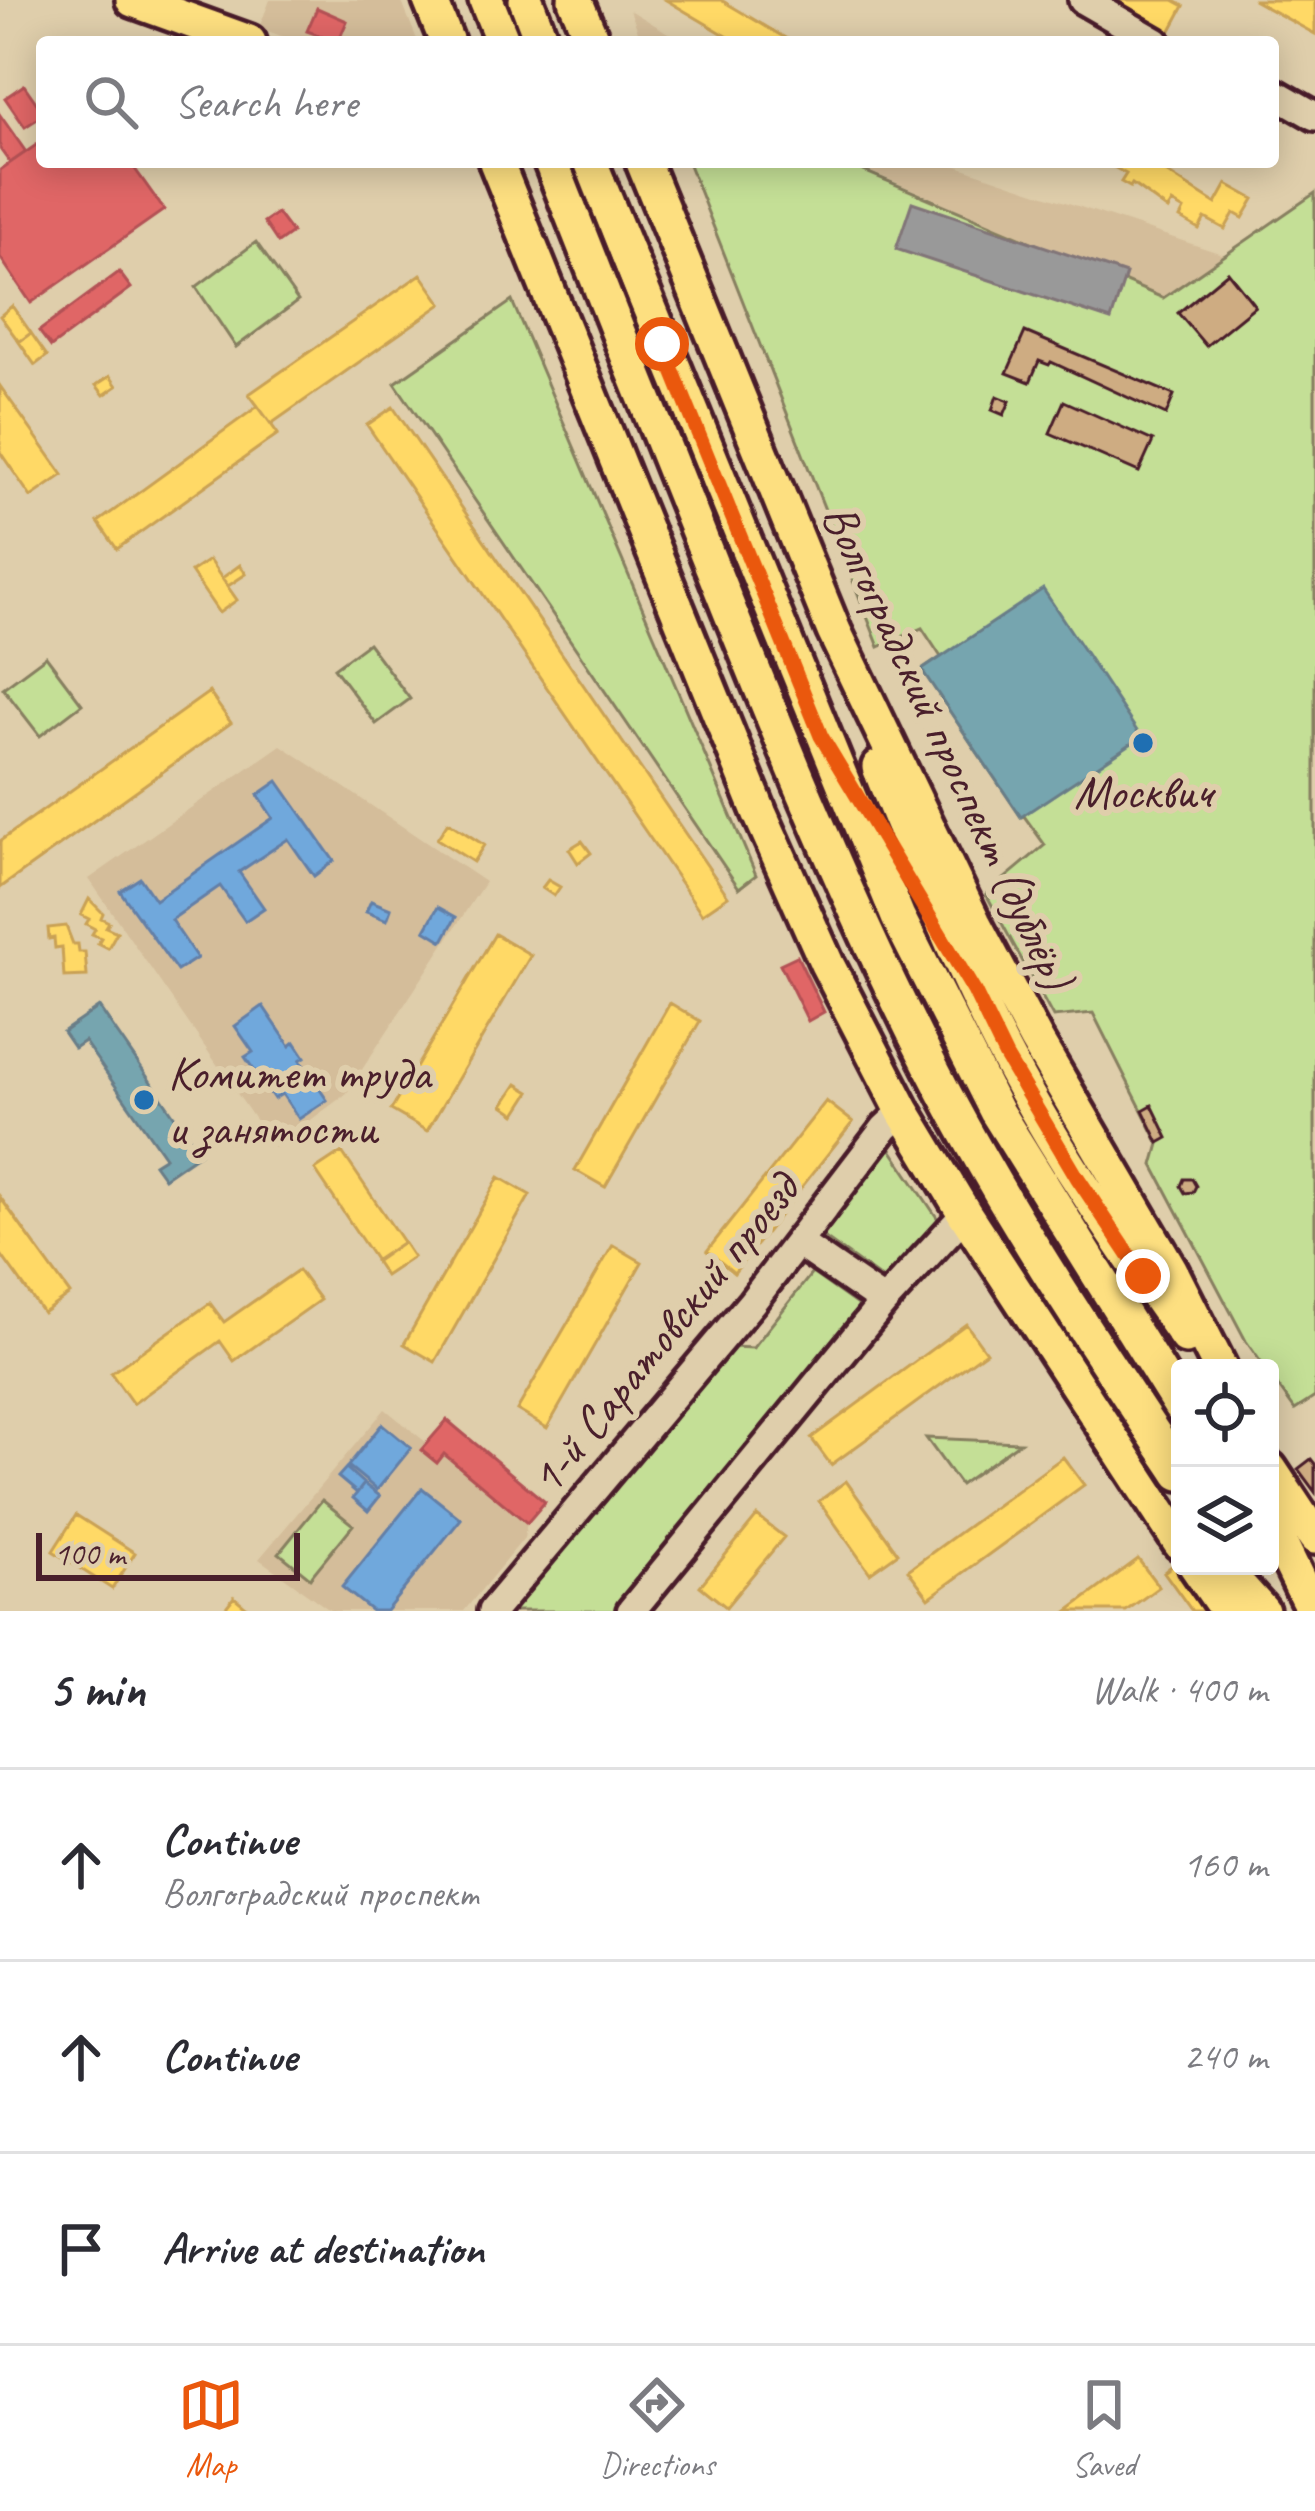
<!DOCTYPE html>
<html lang="en">
<head>
<meta charset="utf-8">
<style>
	:root { --surface:#fff; --page:#f2f2f3; --text:#2b2b33; --muted:#7c7c81; --line:#e1e1e2; --accent:#ea580c }
	body { margin:0; font-family:Caveat,sans-serif; background:var(--page); color:var(--text) }
	.controls { position:absolute; right:36px; bottom:36px; display:grid; overflow:hidden; border-radius:12px; box-shadow:0 6px 30px #0003 }
	.controls button { width:108px; height:108px; display:grid; place-items:center; padding:0; border:0; border-bottom:3px solid var(--line); background:var(--surface); color:var(--text); font:60px sans-serif }
	.scale { position:absolute; left:36px; bottom:30px; width:264px; box-sizing:border-box; padding-left:12px; border:6px solid #4a1f2b; border-top:0; font-size:33px; line-height:42px; white-space:nowrap; color:#4a1f2b; -webkit-text-stroke:9px #dfceab; paint-order:stroke }
	.stop { position:absolute; width:36px; height:36px; margin:-27px; border:9px solid #ea580c; border-radius:50%; background:#fff }
	.stop.end { background:#ea580c; border-color:#fff; box-shadow:0 3px 12px #0008 }
	.list { margin:0; padding:0; list-style:none }
	h2 { display:flex; justify-content:space-between; align-items:center; height:156px; margin:0; padding:0 48px; font-size:51px }
	h2 small { font-size:39px; font-weight:400; color:var(--muted) }
	.list li { display:grid; grid-template-columns:78px 1fr auto; gap:36px; align-items:center; box-sizing:border-box; height:192px; padding:0 48px; border-top:3px solid var(--line) }
	.list b { display:block; font-size:45px; white-space:nowrap }
	.list p { margin:0; font-size:39px; white-space:nowrap; color:var(--muted) }
	.list em { font-size:39px; font-style:normal; color:var(--muted) }
	.icon { flex:none; width:66px; height:66px; fill:none; stroke:currentColor; stroke-width:2; stroke-linecap:round; stroke-linejoin:round }
	.map { position:relative; flex:none; width:1315px; height:1611px; overflow:hidden }
	.search { position:absolute; background:var(--surface); box-shadow:0 6px 30px #0003; left:36px; right:36px; top:36px; height:132px; display:flex; align-items:center; gap:30px; box-sizing:border-box; padding:0 42px; border-radius:12px; color:var(--muted); font-size:45px }
	.sheet { height:732px; background:var(--surface) }
	nav { display:flex; justify-content:space-around; align-items:center; box-sizing:border-box; height:168px; border-top:3px solid var(--line); background:var(--surface); font-size:33px; color:var(--muted) }
	nav a { display:grid; justify-items:center; gap:6px }
	nav .on { color:var(--accent) }
	.map>svg:first-child { display:block }
	.built { fill:#d4bd9a }
	.green { fill:#c4df96; stroke:#877f60; stroke-width:3 }
	.homes { fill:#ffd966; stroke:#c9a154; stroke-width:3 }
	.shops { fill:#e06666; stroke:#b35154; stroke-width:3 }
	.schools { fill:#6fa8dc; stroke:#647fa7; stroke-width:3 }
	.public { fill:#76a5af; stroke:#697d87; stroke-width:3 }
	.industry { fill:#999; stroke:#817478; stroke-width:3 }
	.building { fill:#ceac82; stroke:#4a1f2b; stroke-width:3 }
	.lines { fill:none; stroke-linecap:round; stroke-linejoin:round }
	.minor-casing { stroke:#4a1f2b; stroke-width:36 }
	.major-casing { stroke:#4a1f2b; stroke-width:42 }
	.minor { stroke:#dfceab; stroke-width:27 }
	.major { stroke:#fddf80; stroke-width:33 }
	.major-bridge-casing { stroke:#4a1f2b; stroke-width:42; stroke-linecap:butt }
	.major-bridge { stroke:#fddf80; stroke-width:33 }
	.route { stroke:#ea580c; stroke-width:15 }
	.poi-dot { fill:#1f6fb2; stroke:#dfceab; stroke-width:4.5 }
	.labels { text-anchor:middle; stroke-width:12; stroke-linejoin:round; paint-order:stroke }
	.street-label { font-size:48px; fill:#4a1f2b; stroke:#dfceab }
	.poi-label { font-size:48px; fill:#4a1f2b; stroke:#dfceab }
</style>
</head>
<body>
<div class="map">
<svg width="1315" height="1611" viewBox="0 0 1315 1611">
	<rect width="100%" height="100%" fill="#dfceab"/>
	<filter id="ink" filterUnits="userSpaceOnUse"><feTurbulence type="fractalNoise" baseFrequency=".00833" numOctaves="2"/><feDisplacementMap in="SourceGraphic" scale="24" xChannelSelector="R" yChannelSelector="G"/><feConvolveMatrix kernelMatrix="1 2 1 2 8 2 1 2 1" color-interpolation-filters="sRGB"/></filter>
	<g filter="url(#ink)">
		<path class="built" d="M270 0H401L418 42H298L259 28Z
			M630 10 683 42H642Z
			M848 162H945L1228 256 1164 298Z
			M281 745 485 882 346 1094 274 1147 89 879Z
			M385 1409 427 1443 422 1450 436 1462 444 1454 527 1523 524 1538 464 1611H331L259 1559Z"/>
		<path class="green" d="M688 162H843L1163 298 1315 193V1397L1295 1410 1270 1375V1368H1265L1246 1341 1153 1165 1159 1144 1093 1013 1053 1017 986 894 1045 845 1024 816 1021 817 922 670 941 657 922 628 879 647Z
			M256 242 298 301 236 347 196 287Z
			M512 301 756 875 739 888 395 383Z
			M368 643 410 699 376 724 334 668Z
			M46 656 82 704 40 736 3 688Z
			M888 1145 940 1222 886 1282 818 1233Z
			M812 1273 863 1309 754 1450 616 1611H511L732 1347 753 1348Z
			M926 1438 1020 1442 960 1485Z
			M322 1500 353 1525 310 1578 279 1553Z"/>
		<path class="homes" d="M666 0H721L792 42H737Z
			M1110 0H1173L1184 6 1169 34Z
			M1253 0H1315V34Z
			M1114 162H1150L1216 204 1227 184 1254 199 1243 218 1234 213 1225 229 1205 218 1199 229 1180 218 1184 210 1172 203 1168 210 1132 184 1130 187 1121 182 1126 174 1112 166Z
			M421 274 442 304 271 424 249 394Z
			M12 306 31 333 19 342 0 316Z
			M31 333 47 356 35 365 19 342Z
			M110 376 117 386 104 395 96 385Z
			M0 386 63 475 31 497 0 452Z
			M258 406 278 434 117 549 98 522Z
			M393 407 728 896 702 914 367 425Z
			M209 560 237 600 219 613 191 572Z
			M240 565 246 574 228 586 222 578Z
			M209 692 231 723 0 888V841Z
			M448 822 484 845 473 862 437 839Z
			M582 841 591 853 578 863 569 849Z
			M548 880 560 887 554 896 542 888Z
			M89 899 103 913 101 918 109 922 106 927 117 932 108 948 98 943 101 938 92 934 95 929 86 924 89 919 81 915Z
			M66 926 73 944H78L79 952H85L87 976 64 977 62 947 55 948 54 938 49 939 48 928Z
			M495 934 531 955 427 1131 391 1110Z
			M670 1003 700 1021 605 1187 575 1170Z
			M517 1084 530 1092 516 1114 503 1105Z
			M826 1101 853 1122 734 1273 707 1251Z
			M342 1152 403 1242 376 1261 315 1170Z
			M499 1177 530 1195 435 1362 404 1344Z
			M0 1197 70 1294 43 1313 0 1253Z
			M403 1242 413 1257 385 1276 375 1261Z
			M613 1245 642 1262 547 1428 517 1410Z
			M298 1270 320 1300 234 1361 220 1341 133 1404 111 1373 210 1303 224 1322Z
			M966 1324 986 1352 831 1465 811 1438Z
			M1063 1457 1084 1485 929 1598 908 1570Z
			M846 1481 898 1553 870 1573 819 1501Z
			M76 1515 135 1553 112 1589 53 1551Z
			M757 1516 784 1537 726 1607 700 1586Z
			M1138 1559 1159 1587 1126 1611H1068Z
			M1174 1564 1208 1611H1192L1164 1572Z
			M234 1597 251 1611H223Z"/>
		<path class="shops" d="M317 8 347 21 338 42 307 31Z
			M24 85 42 111V116L25 127 5 98Z
			M0 115 26 152 10 163 0 149Z
			M42 141V162H130L164 210 31 303 0 257V170Z
			M277 213 292 233 278 243 264 222Z
			M119 272 131 288 51 347 39 331Z
			M797 956 824 1012 808 1021 780 964Z
			M447 1420 545 1502 527 1523 444 1454 437 1463 421 1450Z"/>
		<path class="schools" d="M278 781 334 861 314 876 288 839 239 872 264 908 245 921 220 886 171 920 197 958 177 971 120 891 140 878 155 900 273 818 258 795Z
			M371 901 391 909 387 920 366 912Z
			M438 907 456 917 443 941 425 930Z
			M263 1006 290 1046 295 1042 305 1057 300 1060 327 1100 299 1119 282 1094 274 1099 245 1057 253 1052 235 1026Z
			M382 1424 411 1448 377 1490 348 1466Z
			M346 1468 364 1484 357 1493 338 1477Z
			M364 1484 380 1496 368 1511 353 1498Z
			M422 1488 461 1519 386 1611H372L342 1587Z"/>
		<path class="public" d="M1043 589 1141 737 1021 817 922 670Z
			M99 1007 200 1153 164 1178 154 1164 165 1157 84 1041 74 1048 63 1032Z"/>
		<path class="industry" d="M912 202 1126 274 1111 320 896 249Z"/>
		<path class="building" d="M1228 272 1255 306 1206 346 1178 313Z
			M1025 332 1174 395 1166 415 1051 362 1049 365 1039 361 1030 382 1007 373Z
			M997 396 1010 401 1004 415 992 410Z
			M1064 401 1153 441 1139 472 1050 433Z
			M1152 1105 1168 1138 1159 1143 1143 1110Z
			M1184 1179H1192L1196 1186 1193 1192 1185 1193 1181 1186Z
			M1311 1459 1315 1464V1492L1298 1469Z"/>
		<g class="lines">
			<g class="minor-casing">
				<path id="minor" d="M1083 0 1156 42
					M1273 92 1315 116
					M798 1243 884 1302
					M492 1611 752 1302 885 1128 903 1111
					M631 1611 884 1302 965 1214"/>
			</g>
			<g class="major-casing">
				<path id="major" d="M133 0 249 42
					M430 0 447 42
					M486 0 503 42
					M526 0 542 42
					M575 0 593 42
					M496 162 760 814 827 964 903 1111 965 1214 1180 1543
					M590 162 898 917 996 1111 1180 1406
					M643 162 834 631 974 923 1036 1040 1170 1269 1220 1368
					M628 357C725 595 814 839 932 1069 1004 1210 1092 1341 1180 1473
					M879 767C918 863 956 960 1004 1052 1056 1152 1121 1245 1186 1337
					M1270 1469 1315 1537
					M1270 1522 1307 1598
					M1196 1566 1227 1611
					M1221 1566 1262 1611"/>
			</g>
			<use href="#minor" class="minor"/>
			<use href="#major" class="major"/>
			<g class="major-bridge-casing">
				<path id="major-bridge" d="M551 162 628 357"/>
			</g>
			<use href="#major-bridge" class="major-bridge"/>
		</g>
	</g>
	<g class="lines" filter="url(#ink)">
		<path class="route" d="M662 344 821 736 974 991 1006 1057 1077 1177 1143 1276"/>
	</g>
	<g class="poi-dot">
		<circle cx="1143" cy="743" r="12"/>
		<circle cx="144" cy="1100" r="12"/>
	</g>
	<g class="labels">
		<g class="street-label">
			<text transform="translate(949 746) rotate(65)" y="17">Волгоградский проспект (дублёр)</text>
			<text transform="translate(663 1333) rotate(-51)" y="17">1-й Саратовский проезд</text>
		</g>
		<g class="poi-label">
			<text x="1143" y="808">Москвич</text>
			<text x="168" y="1089" text-anchor="start">Комитет труда<tspan x="168" dy="55">и занятости</tspan></text>
		</g>
	</g>
</svg>
<div class="controls">
<button><svg class="icon" aria-label="locate" viewBox="0 0 24 24"><circle cx="12" cy="12" r="6"/><path d="M12 2v4M12 18v4M2 12h4M18 12h4"/></svg></button>
<button><svg class="icon" aria-label="layers" viewBox="0 0 24 24"><path d="M12 4l9 5-9 5-9-5zM3 14l9 5 9-5"/></svg></button>
</div>
<div class="scale">100 m</div>
<div class="stop" style="left:662px;top:344px"></div>
<div class="stop end" style="left:1143px;top:1276px"></div>
<div class="search"><svg class="icon" aria-label="search" viewBox="0 0 24 24"><circle cx="10" cy="10" r="6"/><path d="M15 15l6 6"/></svg>Search here</div>
</div>
<section class="sheet">
<h2>5 min<small>Walk · 400 m</small></h2>
<ul class="list">
<li><svg class="icon" aria-label="ahead" viewBox="0 0 24 24"><path d="M12 20V5M6 11l6-6 6 6"/></svg><div><b>Continue</b><p>Волгоградский проспект</p></div><em>160 m</em></li>
<li><svg class="icon" aria-label="ahead" viewBox="0 0 24 24"><path d="M12 20V5M6 11l6-6 6 6"/></svg><div><b>Continue</b></div><em>240 m</em></li>
<li><svg class="icon" aria-label="arrive" viewBox="0 0 24 24"><path d="M6 21V4h12l-3 4 3 4H6"/></svg><div><b>Arrive at destination</b></div></li>
</ul>
</section>
<nav>
<a class="on"><svg class="icon" aria-label="map" viewBox="0 0 24 24"><path d="M3 6l6-2 6 2 6-2v14l-6 2-6-2-6 2zM9 4v14M15 6v14"/></svg>Map</a>
<a><svg class="icon" aria-label="directions" viewBox="0 0 24 24"><path d="M12 3l9 9-9 9-9-9zM9 14v-3h6M13 9l2 2-2 2"/></svg>Directions</a>
<a><svg class="icon" aria-label="saved" viewBox="0 0 24 24"><path d="M7 4h10v16l-5-4-5 4z"/></svg>Saved</a>
</nav>
</body>
</html>
